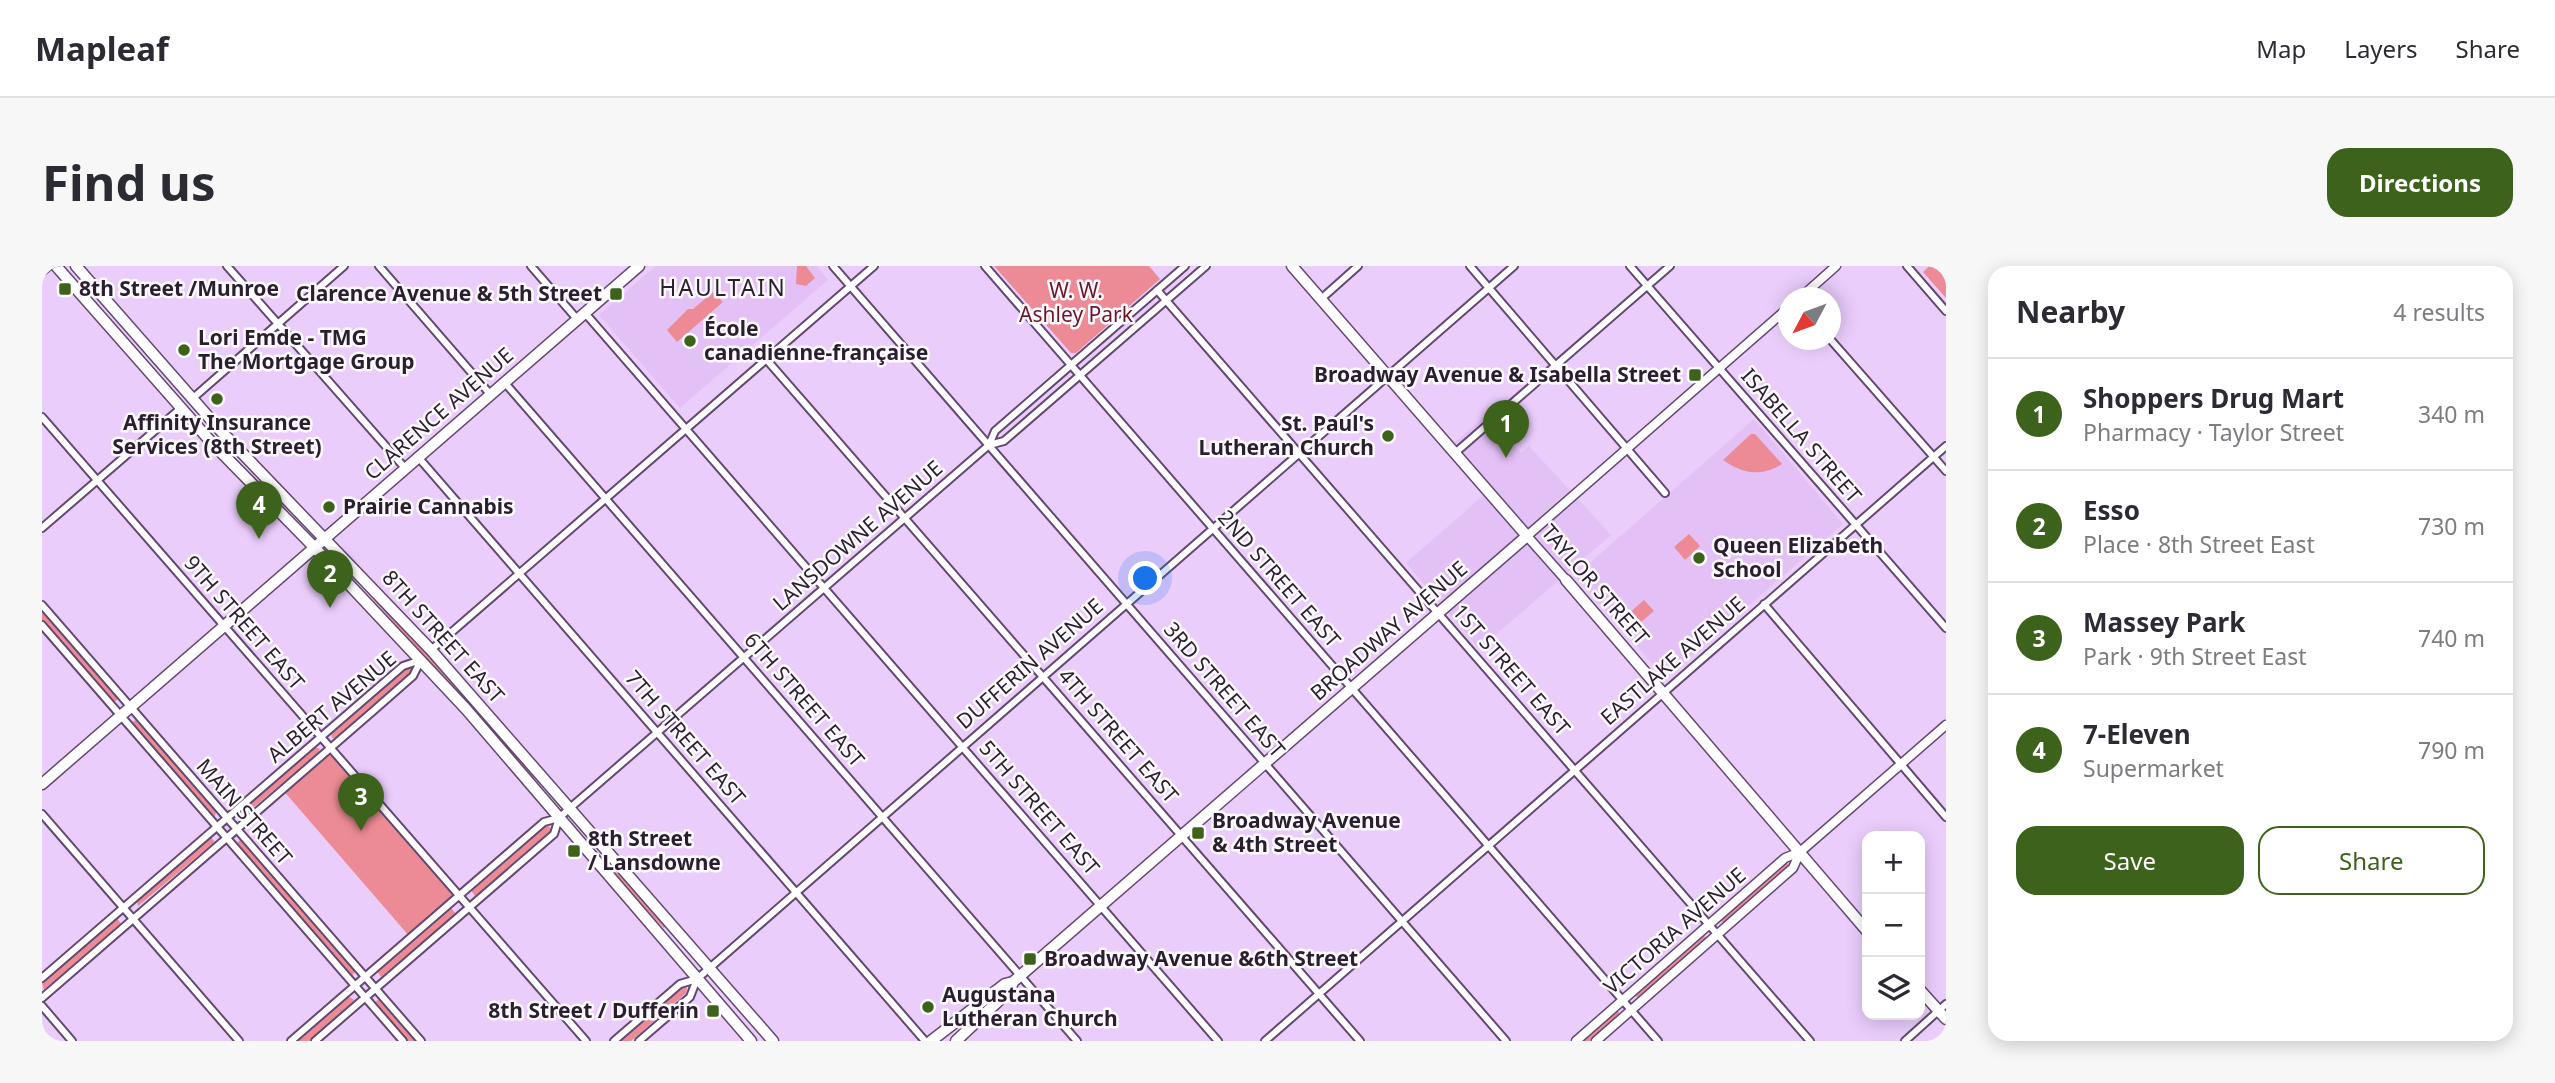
<!DOCTYPE html>
<html lang="en">
<head>
<meta charset="utf-8">
<style>
	:root { --surface:#fff; --page:#f7f7f7; --text:#2b2b33; --muted:#7c7c81; --line:#e1e1e2; --accent:#3c621c }
	body { margin:0; font-family:"Noto Sans",sans-serif; background:var(--page); color:var(--text) }
	.controls { position:absolute; right:21px; bottom:21px; display:grid; overflow:hidden; border-radius:14px; box-shadow:0 4px 18px #0003 }
	.controls button { width:63px; height:63px; display:grid; place-items:center; padding:0; border:0; border-bottom:2px solid var(--line); background:var(--surface); color:var(--text); font:35px sans-serif }
	.compass { position:absolute; left:1736px; top:21px; width:63px; height:63px; border-radius:50%; background:var(--surface); box-shadow:0 4px 18px #0003; rotate:229deg }
	.you { position:absolute; left:1104px; top:313px; width:24px; height:24px; margin:-18px; border:5px solid #fff; border-radius:50%; background:#1a73e8; box-shadow:0 0 0 10px #1a73e833 }
	.badge { display:grid; place-items:center; width:46px; height:46px; border-radius:50%; background:var(--accent); color:#fff; font-size:23px; font-weight:700 }
	.pin { position:absolute; translate:-50% -58px; filter:drop-shadow(0 2px 4px #0008) }
	.pin::after { content:''; position:absolute; top:37px; width:24px; height:21px; background:inherit; clip-path:polygon(0 0,100% 0,50% 100%) }
	.list { margin:0; padding:0; list-style:none }
	h2 { display:flex; justify-content:space-between; align-items:center; height:91px; margin:0; padding:0 28px; font-size:30px }
	h2 small { font-size:23px; font-weight:400; color:var(--muted) }
	.list li { display:grid; grid-template-columns:46px 1fr auto; gap:21px; align-items:center; box-sizing:border-box; height:112px; padding:0 28px; border-top:2px solid var(--line) }
	.list b { display:block; font-size:26px; white-space:nowrap }
	.list p { margin:0; font-size:23px; white-space:nowrap; color:var(--muted) }
	.list em { font-size:23px; font-style:normal; color:var(--muted) }
	.actions { display:flex; gap:14px; padding:21px 28px }
	.actions a { flex:1; padding:16px 0; border:2px solid var(--accent); border-radius:21px; text-align:center; font-size:24px; color:var(--accent) }
	.actions .main { background:var(--accent); color:#fff }
	.icon { flex:none; width:38px; height:38px; fill:none; stroke:currentColor; stroke-width:2; stroke-linecap:round; stroke-linejoin:round }
	.map { position:relative; flex:none; width:1904px; height:775px; overflow:hidden; border-radius:21px }
	header { display:flex; align-items:center; gap:42px; box-sizing:border-box; height:98px; padding:0 35px; background:var(--surface); border-bottom:2px solid var(--line) }
	header strong { font-size:33px }
	nav { display:flex; gap:38px; margin-inline-start:auto; font-size:24px }
	.intro { display:flex; align-items:center; justify-content:space-between; box-sizing:border-box; height:168px; padding:0 42px }
	h1 { margin:0; font-size:49px }
	.button { padding:18px 32px; border-radius:21px; background:var(--accent); color:#fff; font-size:24px; font-weight:700 }
	main { display:flex; gap:42px; padding:0 42px }
	aside { flex:1; background:var(--surface); border-radius:21px; box-shadow:0 4px 18px #0003 }
	.map>svg:first-child { display:block }
	.built { fill:#e3c0f5 }
	.green { fill:#ec8b95 }
	.lines { fill:none; stroke-linecap:round; stroke-linejoin:round }
	.minor-casing { stroke:#634971; stroke-width:10 }
	.tertiary-casing { stroke:#634971; stroke-width:11 }
	.secondary-casing { stroke:#634971; stroke-width:13 }
	.minor { stroke:#fff; stroke-width:6 }
	.tertiary { stroke:#fff; stroke-width:8 }
	.secondary { stroke:#fff; stroke-width:10 }
	.poi-dot { fill:#3c621c; stroke:#fdfafe; stroke-width:2.5 }
	.labels { text-anchor:middle; stroke-width:5; stroke-linejoin:round; paint-order:stroke }
	.poi-label { font-size:21px; font-weight:bold; fill:#2a1e30; stroke:#fdfafe; text-anchor:start }
	.park-label { font-size:21px; fill:#6d1529; stroke:#fdfafe }
	.street-label { font-size:21px; fill:#2a1e30; stroke:#fdfafe }
	.neighbourhood-label { font-size:23px; letter-spacing:2px; fill:#2a1e30; stroke:#fdfafe }
</style>
</head>
<body>
<header>
<strong>Mapleaf</strong>
<nav><a>Map</a><a>Layers</a><a>Share</a></nav>
</header>
<div class="intro"><h1>Find us</h1><a class="button">Directions</a></div>
<main>
<div class="map">
<svg width="1904" height="775" viewBox="0 0 1904 775">
	<rect width="100%" height="100%" fill="#ebcdfc"/>
	<path class="built" d="M614 0H775L786 14 638 142 557 49Z
		M1445 148 1479 187 1487 180 1569 269 1437 383 1364 297 1443 228 1404 184Z
		M1712 153 1801 258 1623 412 1533 310Z"/>
	<path class="green" d="M755 0H764L773 12 764 20 754 18Z
		M952 0H1107L1118 13 1034 87H1029Z
		M1887 0H1904V32L1881 6Z
		M671 26 681 36 635 76 625 64 646 43H651Z
		M1709 168H1713L1740 198C1718 211 1701 208 1681 194Z
		M1647 268 1658 280 1643 294 1632 281Z
		M325 323 369 367 502 520 483 505 323 324Z
		M1602 334 1612 345 1592 362 1584 353V350Z
		M0 344 77 432 71 437 0 355Z
		M365 401 370 403 369 407 294 472H290L289 467Z
		M96 451 175 545 172 551 90 457Z
		M273 481 278 483 276 487 199 552 197 547Z
		M288 482 417 629 368 671 240 523Z
		M504 557 510 564 433 630 428 623Z
		M169 571 173 576 96 640 95 636Z
		M200 572 314 704 310 710 194 578Z
		M550 581 574 604 623 660 622 662 603 644Z
		M1744 596 1748 600 1683 658 1678 654Z
		M408 641 414 648 339 711 335 705Z
		M75 652 79 658 2 724 0 717Z
		M1661 669 1665 673 1596 733 1593 728Z
		M641 720 645 722 644 727 589 775H576Z
		M306 730 312 734 311 736 267 775H254Z
		M338 732 375 775H365L332 737Z
		M1575 744 1579 749 1548 775H1539Z"/>
	<g class="lines">
		<g class="minor-casing">
			<path id="minor" d="M185 0 363 202
				M337 0 448 128
				M489 0 535 53
				M791 0 1464 775
				M943 0 1616 775
				M1428 0 1623 227
				M1588 0 1904 362
				M1865 0 1904 45
				M0 6 7 0
				M1115 24 1768 775
				M1279 33 1316 0
				M543 47 1176 775
				M1788 73 1904 205
				M724 93 1318 775
				M463 117 1035 775
				M150 133 302 0
				M0 151 544 775
				M947 179 953 165 1143 0
				M1413 187 1628 0
				M376 191 883 775
				M0 262 139 142
				M1722 338 1904 551
				M0 339 379 775
				M0 359 361 775
				M389 384 832 0
				M0 548 197 775
				M0 712 361 400 379 394
				M0 732 330 446 371 410 379 394
				M0 740 30 775
				M249 775 502 556 517 552
				M273 775 512 568 517 552 528 542 947 179 962 175 1164 0
				M572 775 638 718 655 713 1472 0
				M597 775 648 731 655 713
				M1223 775 1904 180
				M1863 775 1904 738"/>
		</g>
		<g class="tertiary-casing">
			<path id="tertiary" d="M1758 32 1794 0
				M1524 314 1485 270 1746 42
				M1534 775 1743 592 1758 586 1904 459
				M1554 775 1751 602 1758 586"/>
		</g>
		<g class="secondary-casing">
			<path id="secondary" d="M14 0 170 177 272 281 424 443 709 775
				M34 0 178 164 389 384 731 775
				M1524 314 1825 665
				M0 518 597 0
				M1878 724 1904 753
				M889 775 963 718 971 716 1485 270 1250 0
				M914 775 968 724 971 716"/>
		</g>
		<use href="#minor" class="minor"/>
		<use href="#tertiary" class="tertiary"/>
		<use href="#secondary" class="secondary"/>
	</g>
	<g class="poi-dot">
		<rect x="16" y="16" width="14" height="14" rx="3.5"/>
		<rect x="567" y="21" width="14" height="14" rx="3.5"/>
		<circle cx="648" cy="75" r="7"/>
		<circle cx="142" cy="84" r="7"/>
		<rect x="1646" y="102" width="14" height="14" rx="3.5"/>
		<circle cx="175" cy="133" r="7"/>
		<circle cx="1346" cy="170" r="7"/>
		<circle cx="287" cy="241" r="7"/>
		<circle cx="1657" cy="292" r="7"/>
		<rect x="1149" y="560" width="14" height="14" rx="3.5"/>
		<rect x="525" y="578" width="14" height="14" rx="3.5"/>
		<rect x="981" y="686" width="14" height="14" rx="3.5"/>
		<circle cx="886" cy="741" r="7"/>
		<rect x="664" y="738" width="14" height="14" rx="3.5"/>
	</g>
	<g class="labels">
		<g class="poi-label">
			<text x="37" y="30">8th Street /Munroe</text>
			<text x="560" y="35" text-anchor="end">Clarence Avenue &amp; 5th Street</text>
			<text x="662" y="70">École<tspan x="662" dy="24">canadienne-française</tspan></text>
			<text x="156" y="79">Lori Emde - TMG<tspan x="156" dy="24">The Mortgage Group</tspan></text>
			<text x="1639" y="116" text-anchor="end">Broadway Avenue &amp; Isabella Street</text>
			<text x="175" y="164" text-anchor="middle">Affinity Insurance<tspan x="175" dy="24">Services (8th Street)</tspan></text>
			<text x="1332" y="165" text-anchor="end">St. Paul's<tspan x="1332" dy="24">Lutheran Church</tspan></text>
			<text x="301" y="248">Prairie Cannabis</text>
			<text x="1671" y="287">Queen Elizabeth<tspan x="1671" dy="24">School</tspan></text>
			<text x="1170" y="562">Broadway Avenue<tspan x="1170" dy="24">&amp; 4th Street</tspan></text>
			<text x="546" y="580">8th Street<tspan x="546" dy="24">/ Lansdowne</tspan></text>
			<text x="1002" y="700">Broadway Avenue &amp;6th Street</text>
			<text x="900" y="736">Augustana<tspan x="900" dy="24">Lutheran Church</tspan></text>
			<text x="657" y="752" text-anchor="end">8th Street / Dufferin</text>
		</g>
		<g class="park-label">
			<text x="1034" y="32">W. W.<tspan x="1034" dy="24">Ashley Park</tspan></text>
		</g>
		<g class="street-label">
			<text transform="translate(397 148) rotate(-41)" y="7">CLARENCE AVENUE</text>
			<text transform="translate(1759 170) rotate(49)" y="7">ISABELLA STREET</text>
			<text transform="translate(816 270) rotate(-41)" y="7">LANSDOWNE AVENUE</text>
			<text transform="translate(1237 313) rotate(49)" y="7">2ND STREET EAST</text>
			<text transform="translate(1553 319) rotate(49)" y="7">TAYLOR STREET</text>
			<text transform="translate(202 357) rotate(49)" y="7">9TH STREET EAST</text>
			<text transform="translate(1347 365) rotate(-41)" y="7">BROADWAY AVENUE</text>
			<text transform="translate(401 371) rotate(48)" y="7">8TH STREET EAST</text>
			<text transform="translate(1631 395) rotate(-41)" y="7">EASTLAKE AVENUE</text>
			<text transform="translate(988 398) rotate(-41)" y="7">DUFFERIN AVENUE</text>
			<text transform="translate(1469 404) rotate(49)" y="7">1ST STREET EAST</text>
			<text transform="translate(1182 424) rotate(49)" y="7">3RD STREET EAST</text>
			<text transform="translate(762 434) rotate(49)" y="7">6TH STREET EAST</text>
			<text transform="translate(290 441) rotate(-40)" y="7">ALBERT AVENUE</text>
			<text transform="translate(1076 470) rotate(49)" y="7">4TH STREET EAST</text>
			<text transform="translate(643 472) rotate(49)" y="7">7TH STREET EAST</text>
			<text transform="translate(997 542) rotate(49)" y="7">5TH STREET EAST</text>
			<text transform="translate(202 546) rotate(49)" y="7">MAIN STREET</text>
			<text transform="translate(1633 665) rotate(-41)" y="7">VICTORIA AVENUE</text>
		</g>
		<g class="neighbourhood-label">
			<text x="681" y="30">HAULTAIN</text>
		</g>
	</g>
</svg>
<div class="controls">
<button>+</button>
<button>−</button>
<button><svg class="icon" aria-label="layers" viewBox="0 0 24 24"><path d="M12 4l9 5-9 5-9-5zM3 14l9 5 9-5"/></svg></button>
</div>
<svg class="compass" viewBox="-18 -18 36 36"><path d="M0-13l5 13h-10z" fill="#e53935"/><path d="M0 13l5-13h-10z" fill="#7c7c81"/></svg>
<div class="you"></div>
<div class="pin badge" style="left:1464px;top:192px">1</div>
<div class="pin badge" style="left:288px;top:342px">2</div>
<div class="pin badge" style="left:319px;top:565px">3</div>
<div class="pin badge" style="left:217px;top:273px">4</div>
</div>
<aside>
<h2>Nearby<small>4 results</small></h2>
<ul class="list">
<li><span class="badge">1</span><div><b>Shoppers Drug Mart</b><p>Pharmacy · Taylor Street</p></div><em>340 m</em></li>
<li><span class="badge">2</span><div><b>Esso</b><p>Place · 8th Street East</p></div><em>730 m</em></li>
<li><span class="badge">3</span><div><b>Massey Park</b><p>Park · 9th Street East</p></div><em>740 m</em></li>
<li><span class="badge">4</span><div><b>7-Eleven</b><p>Supermarket</p></div><em>790 m</em></li>
</ul>
<div class="actions"><a class="main">Save</a><a>Share</a></div>
</aside>
</main>
</body>
</html>
